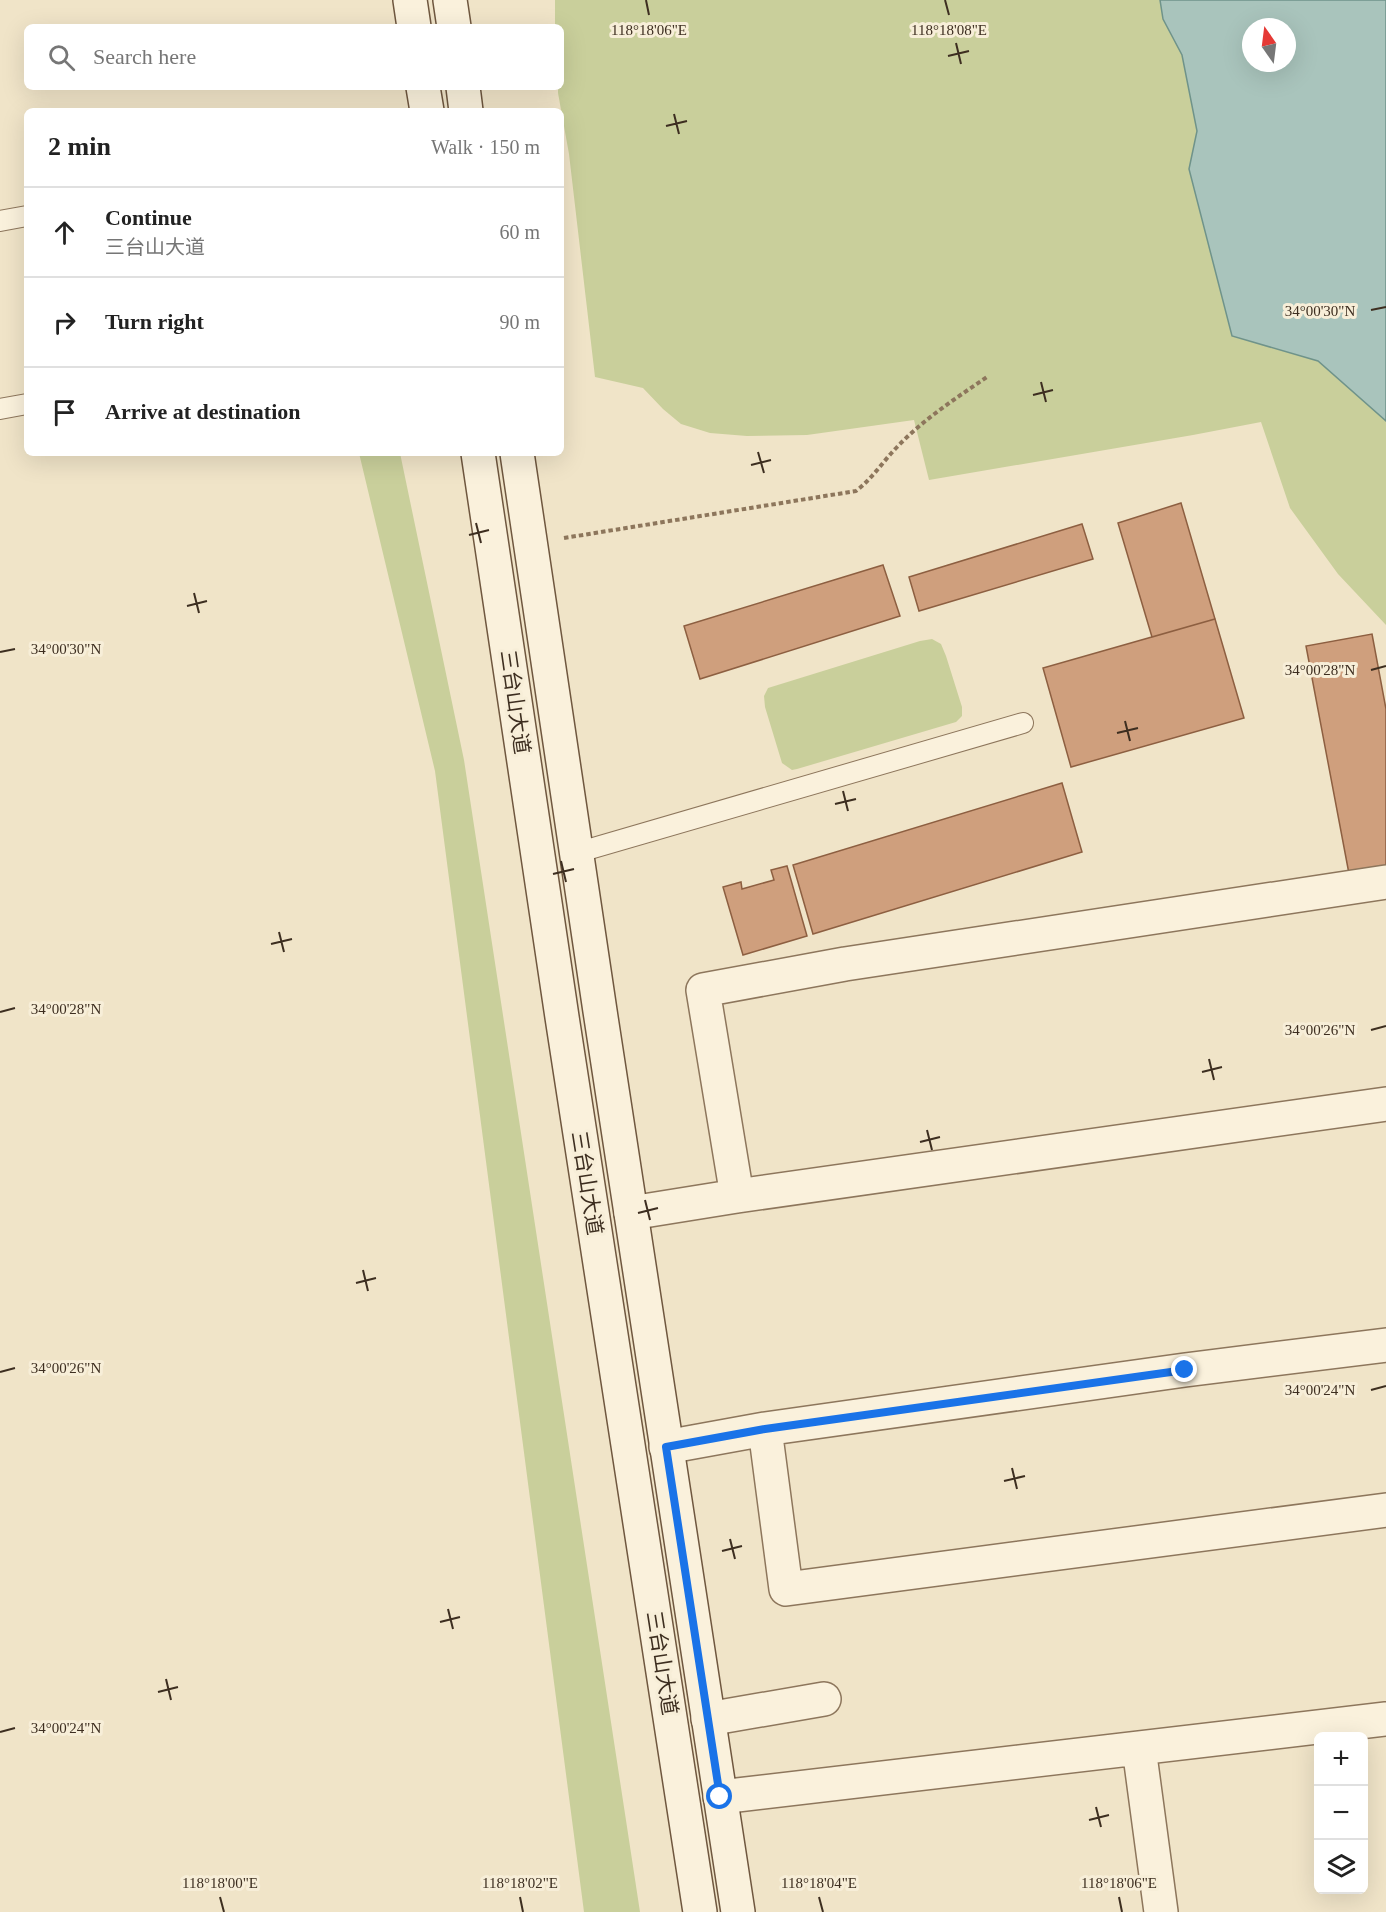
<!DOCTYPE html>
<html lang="en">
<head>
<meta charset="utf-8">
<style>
	:root { --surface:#fff; --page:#f2f2f2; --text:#222; --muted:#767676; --line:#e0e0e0 }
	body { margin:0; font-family:"Times New Roman","Noto Sans SC",serif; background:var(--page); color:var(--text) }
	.controls { position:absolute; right:18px; bottom:18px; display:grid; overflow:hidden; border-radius:9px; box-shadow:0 6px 24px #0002 }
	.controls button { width:54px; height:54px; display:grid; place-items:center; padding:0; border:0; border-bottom:2px solid var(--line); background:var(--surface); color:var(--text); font:30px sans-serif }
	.compass { position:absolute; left:1242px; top:18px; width:54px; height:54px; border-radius:50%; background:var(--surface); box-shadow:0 6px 24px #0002; rotate:346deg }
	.stop { position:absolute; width:18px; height:18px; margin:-14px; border:4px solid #1a73e8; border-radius:50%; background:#fff }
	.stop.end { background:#1a73e8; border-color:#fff; box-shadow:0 2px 6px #0008 }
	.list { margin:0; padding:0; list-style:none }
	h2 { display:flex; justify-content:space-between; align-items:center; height:78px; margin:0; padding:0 24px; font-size:26px }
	h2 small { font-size:20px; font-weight:400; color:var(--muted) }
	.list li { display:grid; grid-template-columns:39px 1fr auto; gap:18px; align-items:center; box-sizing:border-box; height:90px; padding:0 24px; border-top:2px solid var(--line) }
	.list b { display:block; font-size:22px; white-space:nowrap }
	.list p { margin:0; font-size:20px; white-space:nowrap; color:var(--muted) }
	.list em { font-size:20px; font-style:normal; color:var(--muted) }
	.icon { flex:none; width:33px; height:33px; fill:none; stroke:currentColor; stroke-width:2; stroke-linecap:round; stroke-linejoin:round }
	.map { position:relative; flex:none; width:1386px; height:1912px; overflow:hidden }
	.search { position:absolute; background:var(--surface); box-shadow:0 6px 24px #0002; left:24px; top:24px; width:540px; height:66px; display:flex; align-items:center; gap:15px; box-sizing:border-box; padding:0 21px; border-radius:9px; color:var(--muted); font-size:22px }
	.panel { position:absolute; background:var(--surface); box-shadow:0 6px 24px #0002; left:24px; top:108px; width:540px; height:348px; border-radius:9px }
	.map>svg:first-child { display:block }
	.green { fill:#c9cf9b }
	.water { fill:#a9c4bc; stroke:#6f938a; stroke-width:1.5; fill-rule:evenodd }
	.building { fill:#cf9f7d; stroke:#8d5f41; stroke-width:1.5 }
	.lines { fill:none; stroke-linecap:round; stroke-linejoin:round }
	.lane-casing { stroke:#8d765c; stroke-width:22 }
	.street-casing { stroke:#8d765c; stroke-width:36 }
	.secondary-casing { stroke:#6f573f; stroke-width:36 }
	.path { stroke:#8d765c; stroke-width:4; stroke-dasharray:4.5 3; stroke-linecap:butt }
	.lane { stroke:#faf1dc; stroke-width:20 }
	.street { stroke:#faf1dc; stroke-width:33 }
	.secondary { stroke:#faf1dc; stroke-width:33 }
	.route { stroke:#1a73e8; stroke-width:8 }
	.ticks { fill:none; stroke:#3d2e20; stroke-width:2 }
	.labels { text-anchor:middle; stroke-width:6; stroke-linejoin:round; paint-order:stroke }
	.street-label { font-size:21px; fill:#3d2e20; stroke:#f7eed8 }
	.ticks-label { font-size:15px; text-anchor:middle; fill:#3d2e20; stroke:#f7eed8; stroke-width:6; stroke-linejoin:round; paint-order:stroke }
</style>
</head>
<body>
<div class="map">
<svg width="1386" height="1912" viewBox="0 0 1386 1912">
	<rect width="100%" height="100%" fill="#f0e4c8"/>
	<path class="green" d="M555 0H1160L1163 19 1182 55 1197 131 1189 169 1232 336 1318 361 1386 421V625L1338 574 1290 508 1261 422 1193 435 929 480 914 420 807 435 747 436 710 433 681 424 663 409 643 388 595 377 569 154 558 93V87H561V27H555Z
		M359 453H400L464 760 640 1912H584L435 771Z
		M932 639 941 644 946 656 962 707V716L956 722 797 769 792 770 782 763 765 707 764 696 768 688 920 641Z"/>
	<path class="water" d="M1160 0H1386V421L1318 361 1232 336 1189 169 1197 131 1182 55 1163 19ZM1251 27H1287V63H1251Z"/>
	<path class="building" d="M1181 503 1215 619 1152 637 1118 523Z
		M1082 524 1093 559 919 611 909 577Z
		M883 565 900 616 700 679 684 626Z
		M1215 619 1244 718 1071 767 1043 668Z
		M1372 634 1386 709V872L1350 879 1306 646Z
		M1062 783 1082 852 813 934 793 865Z
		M787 866 807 936 743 955 723 887 741 882 742 889 774 880 771 870Z"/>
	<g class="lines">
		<g class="lane-casing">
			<path id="lane" d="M0 221 27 216
				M0 409 27 404
				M576 853 1023 723"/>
		</g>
		<g class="street-casing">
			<path id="street" d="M737 1196 703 990 845 964 1386 882
				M631 1213 737 1196 1386 1104
				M765 1429 786 1589 1386 1510
				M666 1447 765 1429 1185 1370 1386 1345
				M708 1719 824 1699
				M1139 1748 1161 1912
				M720 1797 1386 1719"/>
		</g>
		<g class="secondary-casing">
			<path id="secondary" d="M410 0 414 27
				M450 0 454 27
				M423 87 427 111
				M463 87 466 111
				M478 453 562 1017 700 1912
				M517 453 600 1011 738 1912"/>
		</g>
		<path class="path" d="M564 538 856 491C873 478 883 461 898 446 924 419 956 398 987 377"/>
		<use href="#lane" class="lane"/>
		<use href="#street" class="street"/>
		<use href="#secondary" class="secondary"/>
	</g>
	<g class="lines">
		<path class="route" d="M720 1797 666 1447 765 1429 1185 1370"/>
	</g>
	<path class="ticks" d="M646 0 649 15M945 0 949 15M956 43 961 64M948 56 969 51M674 114 679 134M666 126 687 121M1371 310 1386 307M1041 382 1046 402M1033 395 1053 390M758 452 764 473M751 465 771 460M476 523 481 543M469 535 489 530M194 593 199 613M187 606 207 601M0 652 15 649M1371 670 1386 666M1125 721 1130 741M1117 733 1138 728M843 791 848 811M835 804 856 799M561 861 566 882M553 874 574 869M279 932 284 952M271 944 292 939M0 1012 15 1008M1371 1030 1386 1026M1209 1059 1214 1080M1202 1072 1222 1067M927 1130 932 1150M920 1142 940 1137M645 1200 650 1220M638 1213 658 1208M363 1270 368 1291M356 1283 376 1278M0 1372 15 1368M1371 1390 1386 1386M1012 1468 1017 1489M1004 1481 1025 1476M730 1539 735 1559M722 1551 742 1546M448 1609 453 1629M440 1622 460 1617M166 1679 171 1700M158 1692 178 1687M0 1732 15 1728M1096 1807 1101 1827M1089 1820 1109 1815M220 1897 224 1912M520 1897 523 1912M819 1897 823 1912M1119 1897 1122 1912"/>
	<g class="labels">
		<g class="street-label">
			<text transform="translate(515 702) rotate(82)" y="7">三台山大道</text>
			<text transform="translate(587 1183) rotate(81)" y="7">三台山大道</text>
			<text transform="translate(662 1663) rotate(81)" y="7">三台山大道</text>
		</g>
	</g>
	<g class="ticks-label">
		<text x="649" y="35">118°18'06"E</text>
		<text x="949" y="35">118°18'08"E</text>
		<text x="1320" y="316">34°00'30"N</text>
		<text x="66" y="654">34°00'30"N</text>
		<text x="1320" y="675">34°00'28"N</text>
		<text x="66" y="1014">34°00'28"N</text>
		<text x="1320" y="1035">34°00'26"N</text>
		<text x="66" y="1373">34°00'26"N</text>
		<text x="1320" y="1395">34°00'24"N</text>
		<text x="66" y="1733">34°00'24"N</text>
		<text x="220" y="1888">118°18'00"E</text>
		<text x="520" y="1888">118°18'02"E</text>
		<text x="819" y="1888">118°18'04"E</text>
		<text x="1119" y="1888">118°18'06"E</text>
	</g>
</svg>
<div class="controls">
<button>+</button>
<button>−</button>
<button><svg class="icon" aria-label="layers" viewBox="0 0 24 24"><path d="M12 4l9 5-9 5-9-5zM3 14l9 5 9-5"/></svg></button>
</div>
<svg class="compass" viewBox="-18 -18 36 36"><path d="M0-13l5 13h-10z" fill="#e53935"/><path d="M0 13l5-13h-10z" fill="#767676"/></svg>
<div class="stop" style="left:720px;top:1797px"></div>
<div class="stop end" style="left:1185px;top:1370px"></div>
<div class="search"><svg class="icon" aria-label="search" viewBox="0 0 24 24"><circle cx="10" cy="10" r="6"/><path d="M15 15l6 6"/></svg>Search here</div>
<section class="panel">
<h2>2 min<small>Walk · 150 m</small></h2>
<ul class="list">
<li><svg class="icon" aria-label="ahead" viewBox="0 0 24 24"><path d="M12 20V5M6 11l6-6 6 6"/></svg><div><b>Continue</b><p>三台山大道</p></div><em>60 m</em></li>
<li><svg class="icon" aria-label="right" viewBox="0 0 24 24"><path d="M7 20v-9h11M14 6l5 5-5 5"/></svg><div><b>Turn right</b></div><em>90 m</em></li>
<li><svg class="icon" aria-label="arrive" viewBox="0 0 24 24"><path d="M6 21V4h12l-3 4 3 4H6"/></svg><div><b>Arrive at destination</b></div></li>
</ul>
</section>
</div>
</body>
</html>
